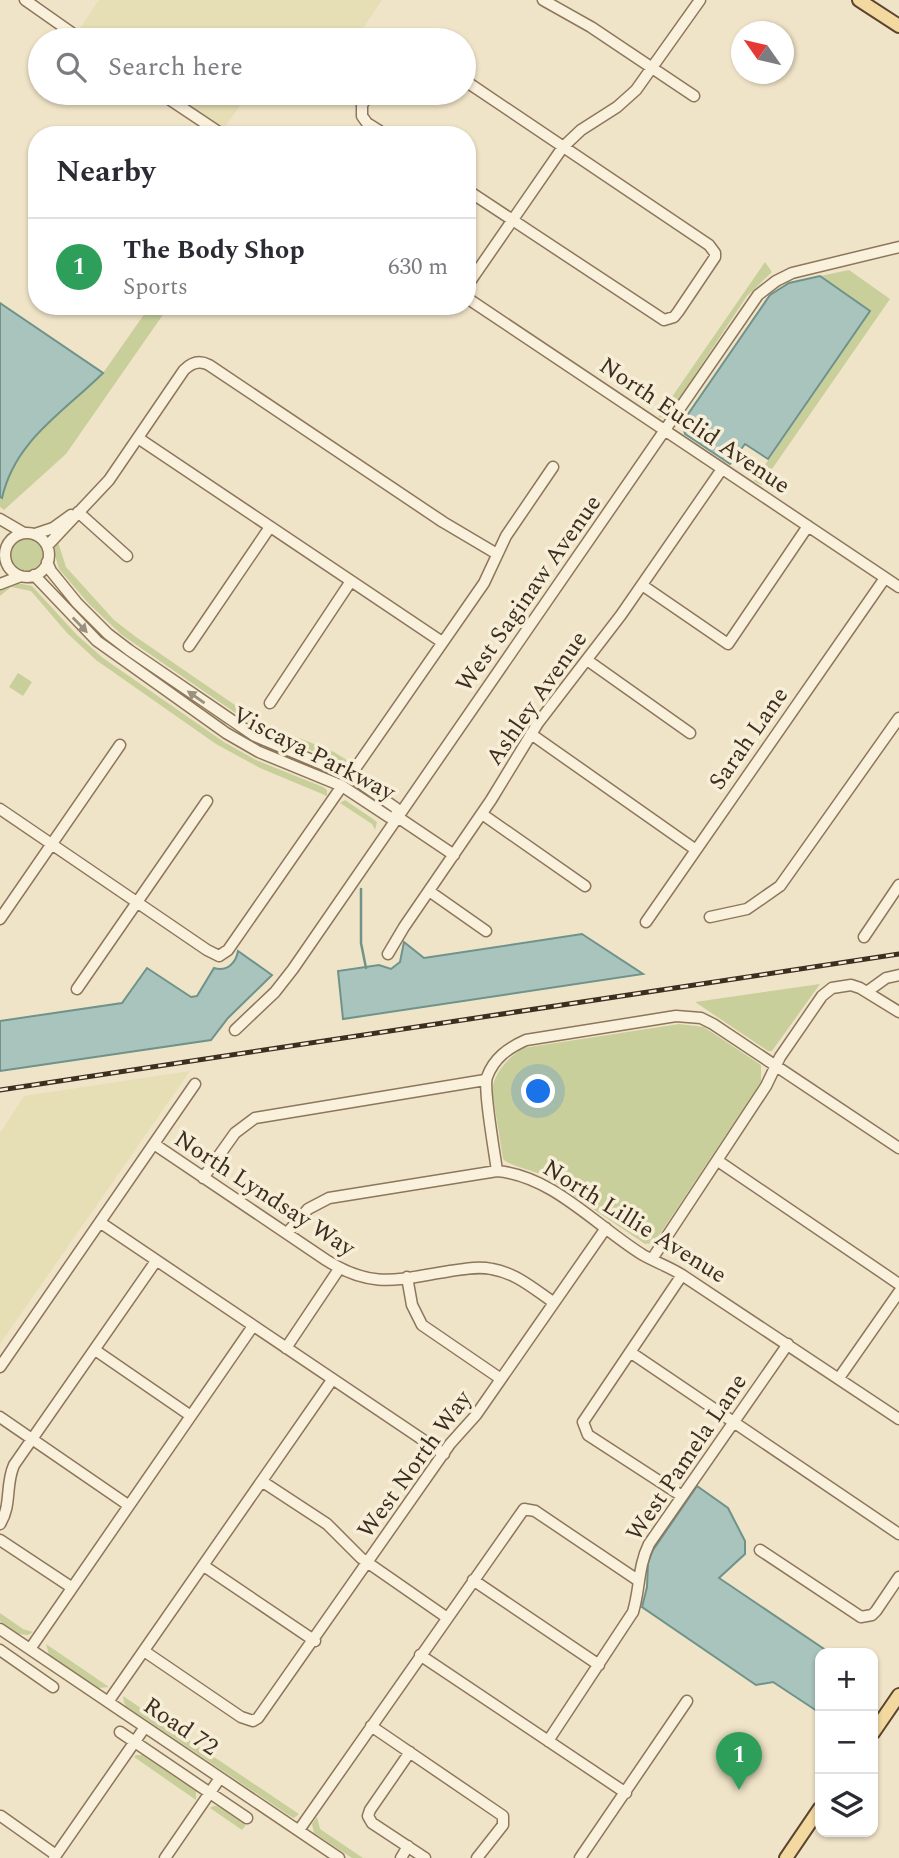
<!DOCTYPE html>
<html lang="en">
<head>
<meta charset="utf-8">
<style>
	:root { --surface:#fff; --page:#f7f7f7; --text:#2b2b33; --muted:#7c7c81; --line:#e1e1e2; --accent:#d93025 }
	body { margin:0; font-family:Spectral,serif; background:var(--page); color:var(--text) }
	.controls { position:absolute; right:21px; bottom:21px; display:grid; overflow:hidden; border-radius:14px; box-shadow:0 2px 5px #0004 }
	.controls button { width:63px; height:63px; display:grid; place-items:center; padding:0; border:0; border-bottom:2px solid var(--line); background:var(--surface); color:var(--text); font:35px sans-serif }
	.compass { position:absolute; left:731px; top:21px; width:63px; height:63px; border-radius:50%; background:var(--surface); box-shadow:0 2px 5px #0004; rotate:304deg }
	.you { position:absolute; left:539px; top:1092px; width:24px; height:24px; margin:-18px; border:5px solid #fff; border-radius:50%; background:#1a73e8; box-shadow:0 0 0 10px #1a73e833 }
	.badge { display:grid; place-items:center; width:46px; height:46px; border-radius:50%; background:var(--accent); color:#fff; font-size:23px; font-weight:700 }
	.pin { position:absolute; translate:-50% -58px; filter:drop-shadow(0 2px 4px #0008) }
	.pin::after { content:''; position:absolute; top:37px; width:24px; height:21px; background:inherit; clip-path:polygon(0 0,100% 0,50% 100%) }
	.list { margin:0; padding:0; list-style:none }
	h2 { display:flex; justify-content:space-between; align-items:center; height:91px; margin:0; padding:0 28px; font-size:30px }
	h2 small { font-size:23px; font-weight:400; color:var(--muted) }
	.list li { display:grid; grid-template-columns:46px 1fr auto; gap:21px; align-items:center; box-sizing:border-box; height:98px; padding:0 28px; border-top:2px solid var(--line) }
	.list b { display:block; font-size:26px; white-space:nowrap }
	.list p { margin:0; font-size:23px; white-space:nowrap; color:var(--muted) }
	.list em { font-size:23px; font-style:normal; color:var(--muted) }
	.icon { flex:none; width:38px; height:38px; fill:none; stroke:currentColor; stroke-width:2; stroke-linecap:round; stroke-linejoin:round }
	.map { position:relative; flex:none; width:899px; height:1858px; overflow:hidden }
	.search { position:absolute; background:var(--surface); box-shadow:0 2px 5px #0004; left:28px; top:28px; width:448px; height:77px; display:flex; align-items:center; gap:18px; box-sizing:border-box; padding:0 24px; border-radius:38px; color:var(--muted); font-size:26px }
	.panel { position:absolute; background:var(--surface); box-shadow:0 2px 5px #0004; left:28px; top:126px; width:448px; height:189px; border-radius:28px }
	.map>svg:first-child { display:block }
	.farmland { fill:#e6deb5 }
	.green { fill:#c9cf9b }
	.water { fill:#a9c4bc; stroke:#6f938a; stroke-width:2 }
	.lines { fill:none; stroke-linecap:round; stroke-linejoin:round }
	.stream { stroke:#6f938a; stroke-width:2.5 }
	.minor-casing { stroke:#8d765c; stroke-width:13 }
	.major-casing { stroke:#5b4430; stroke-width:16 }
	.minor { stroke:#faf1dc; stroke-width:10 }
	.major { stroke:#f3d9a0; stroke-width:12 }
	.rail-casing { stroke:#3d2e20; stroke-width:5 }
	.rail { stroke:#f7eed8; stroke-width:2.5; stroke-dasharray:8; stroke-linecap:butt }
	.oneway { fill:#9c907e }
	.labels { text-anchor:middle; stroke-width:7; stroke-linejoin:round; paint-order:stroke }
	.street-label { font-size:24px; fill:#3d2e20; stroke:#f7eed8 }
</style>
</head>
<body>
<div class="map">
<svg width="899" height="1858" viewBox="0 0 899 1858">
	<rect width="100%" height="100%" fill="#f0e4c8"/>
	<path class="farmland" d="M99 0H382L355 40H94L83 33 80 28Z
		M172 93H249L224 128Z
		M190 1071 0 1344V1133L24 1096Z"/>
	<path class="green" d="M765 262 772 272 747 296 669 414 663 418 658 417Z
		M849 270 890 299 761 485 754 481 870 311 820 276Z
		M150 306H169L66 454 4 510 0 507V497L2 498 8 477 34 435 103 373Z
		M11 555a16 16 0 1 1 32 0a16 16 0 1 1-32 0Z
		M57 539 66 567 114 620 136 637 248 714 272 727 334 752 350 762 343 764 253 725 122 635 89 604 59 569 54 552Z
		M12 582 32 586 77 635 103 658 224 742 256 760 323 787 327 790V796L260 768 216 744 96 660 67 633 31 591 11 587 0 596V588Z
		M63 591 80 610 231 725 219 724 103 642 58 595Z
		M18 673 32 682 23 696 9 687Z
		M345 800 373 819 377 822 375 830 372 824 340 803Z
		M820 984 772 1051H768L695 1002Z
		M679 1024 704 1027 761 1065V1082L654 1243 645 1244 546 1177C534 1170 511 1167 503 1159L492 1090C495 1071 508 1058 523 1048Z
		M0 1613 23 1629 33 1632 28 1635 19 1634 0 1621Z
		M46 1644 109 1687 99 1688 49 1655Z
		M123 1696 299 1814 294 1818 290 1816 126 1706 124 1703Z
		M136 1755H142L196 1791V1800L134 1757Z
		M213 1806H217L246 1825 242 1830 210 1808Z
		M317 1817 320 1829 363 1858H352L314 1833 312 1824Z"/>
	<path class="water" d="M820 276 870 311 768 459 745 444 730 464 685 434 682 423 770 295 789 283Z
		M0 303 103 373C64 412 15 440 2 498L0 497Z
		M582 934 643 974 343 1019 338 971 379 965 391 969 400 962 404 942 424 958Z
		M238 951 272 975 228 1018 211 1040 0 1071V1021L122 1003 147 968 191 997 197 996 214 968C227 972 236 963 238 951Z
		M697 1486 728 1508 745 1541V1554L719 1578 830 1653H820V1713L773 1682 756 1685 642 1607 647 1587 648 1563 653 1550Z"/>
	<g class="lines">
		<path class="stream" d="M361 889V943L366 968"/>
		<g class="minor-casing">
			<path id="minor" d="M25 0 82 40
				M543 0 591 27 694 96
				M464 80 709 245 715 253V257L678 312 674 317 664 320 467 190
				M160 93 223 135
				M370 93 362 105V116L367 123 386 135
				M467 286 563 147 581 130 617 107 636 90 700 0
				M467 298 899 587
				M138 438 442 642
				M78 512 127 556
				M0 519 24 533
				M5 555a22 22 0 1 1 44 0a22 22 0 1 1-44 0Z
				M35 534 53 528 71 515
				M47 546 109 480 184 370C192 362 200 360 209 365L443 522 497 554
				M47 562 51 571 77 603 108 634 129 650 255 736 350 776 396 808 399 818
				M34 575 97 641 226 733 259 752 342 786 389 817 399 818 454 855
				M0 584 21 576
				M642 585 728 644 808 526
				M189 646 270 527
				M587 660 690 733
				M270 703 351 581
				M531 734 696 850
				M350 776 484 583 506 536 553 467
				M0 809 207 950 219 956 228 950 342 786
				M482 814 585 886
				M429 891 486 931
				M710 917 747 909 780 886 899 718
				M0 919 120 745
				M646 922 885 578
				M864 937 899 885
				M388 954 404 927 491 800 538 723 621 615 722 469
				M77 989 207 801
				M868 991 886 978 899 975
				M235 1030 275 992 293 969 758 295 776 281 792 273 899 247
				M154 1144 326 1260C373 1290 399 1279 450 1271 464 1269 478 1266 492 1269 516 1273 534 1289 553 1302
				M718 1161 899 1284
				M497 1171C495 1155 483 1088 487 1077 494 1058 508 1048 526 1040L676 1016 701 1018 713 1024 899 1148
				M203 1178 235 1133 255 1118 485 1080
				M101 1223 444 1454
				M287 1233 308 1209 329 1198 497 1171C553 1176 596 1226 643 1255 655 1262 670 1267 682 1275L899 1419
				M652 1259 766 1086 780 1057 822 996 832 988 851 985 860 988 899 1012
				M407 1277 412 1305 422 1325 501 1379
				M286 1348 339 1269
				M95 1350 191 1416
				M630 1352 899 1534
				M0 1367 195 1084
				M839 1378 899 1292
				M0 1417 128 1505
				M263 1482 327 1524 361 1558 446 1617
				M682 1496 588 1435 583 1422 682 1275
				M0 1524C12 1505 5 1485 14 1465L156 1261
				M0 1540 71 1587
				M760 1550 861 1617 872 1615 876 1611 899 1577
				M204 1566 315 1641
				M473 1580 599 1665
				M0 1629 339 1858
				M30 1649 253 1326
				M0 1650 53 1687
				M144 1651 241 1717 253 1721 258 1718 450 1444 476 1415 606 1228
				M420 1655 626 1793
				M108 1702 332 1380
				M371 1726 503 1816V1825L477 1858
				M120 1732 247 1818
				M548 1741 633 1612C640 1589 638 1566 649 1544L788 1344
				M410 1752 370 1810 368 1816 372 1823 425 1858
				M1 1816 56 1855
				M299 1830 524 1509 535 1511 639 1581
				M54 1858 145 1727
				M165 1858 220 1778
				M401 1858 408 1846
				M580 1858 687 1701"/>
		</g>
		<g class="major-casing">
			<path id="major" d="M859 0 899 26
				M873 1733 899 1695
				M786 1858 820 1808"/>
		</g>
		<use href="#minor" class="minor"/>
		<use href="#major" class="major"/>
		<g class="rail-casing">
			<path id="rail" d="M0 1090 899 954"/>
		</g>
		<use href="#rail" class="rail"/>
	</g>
	<defs><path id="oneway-solid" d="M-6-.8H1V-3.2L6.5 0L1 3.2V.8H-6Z" transform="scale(1.75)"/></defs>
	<g class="oneway">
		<use href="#oneway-solid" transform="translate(80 625) rotate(46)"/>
		<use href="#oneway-solid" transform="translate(196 697) rotate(-145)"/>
	</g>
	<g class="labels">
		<g class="street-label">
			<text transform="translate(695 425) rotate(34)" y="8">North Euclid Avenue</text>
			<text transform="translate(528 593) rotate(-55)" y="8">West Saginaw Avenue</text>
			<text transform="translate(536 698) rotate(-55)" y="8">Ashley Avenue</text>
			<text transform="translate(748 738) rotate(-55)" y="8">Sarah Lane</text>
			<text transform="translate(314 753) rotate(27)" y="8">Viscaya Parkway</text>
			<text transform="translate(265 1193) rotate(33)" y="8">North Lyndsay Way</text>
			<text transform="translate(635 1221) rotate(32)" y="8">North Lillie Avenue</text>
			<text transform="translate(686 1457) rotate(-56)" y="8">West Pamela Lane</text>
			<text transform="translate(414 1464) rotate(-54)" y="8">West North Way</text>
			<text transform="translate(181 1726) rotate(34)" y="8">Road 72</text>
		</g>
	</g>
</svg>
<div class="controls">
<button>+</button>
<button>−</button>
<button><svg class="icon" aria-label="layers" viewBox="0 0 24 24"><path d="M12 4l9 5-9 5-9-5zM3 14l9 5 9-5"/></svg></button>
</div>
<svg class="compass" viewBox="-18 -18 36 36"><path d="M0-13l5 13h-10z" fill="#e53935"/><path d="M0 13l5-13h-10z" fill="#7c7c81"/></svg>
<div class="you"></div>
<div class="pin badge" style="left:739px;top:1790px;background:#2e9e5b">1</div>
<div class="search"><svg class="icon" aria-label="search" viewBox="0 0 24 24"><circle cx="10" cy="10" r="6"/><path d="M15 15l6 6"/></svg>Search here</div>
<section class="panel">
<h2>Nearby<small></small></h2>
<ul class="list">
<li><span class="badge" style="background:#2e9e5b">1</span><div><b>The Body Shop</b><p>Sports</p></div><em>630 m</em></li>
</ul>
</section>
</div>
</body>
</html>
